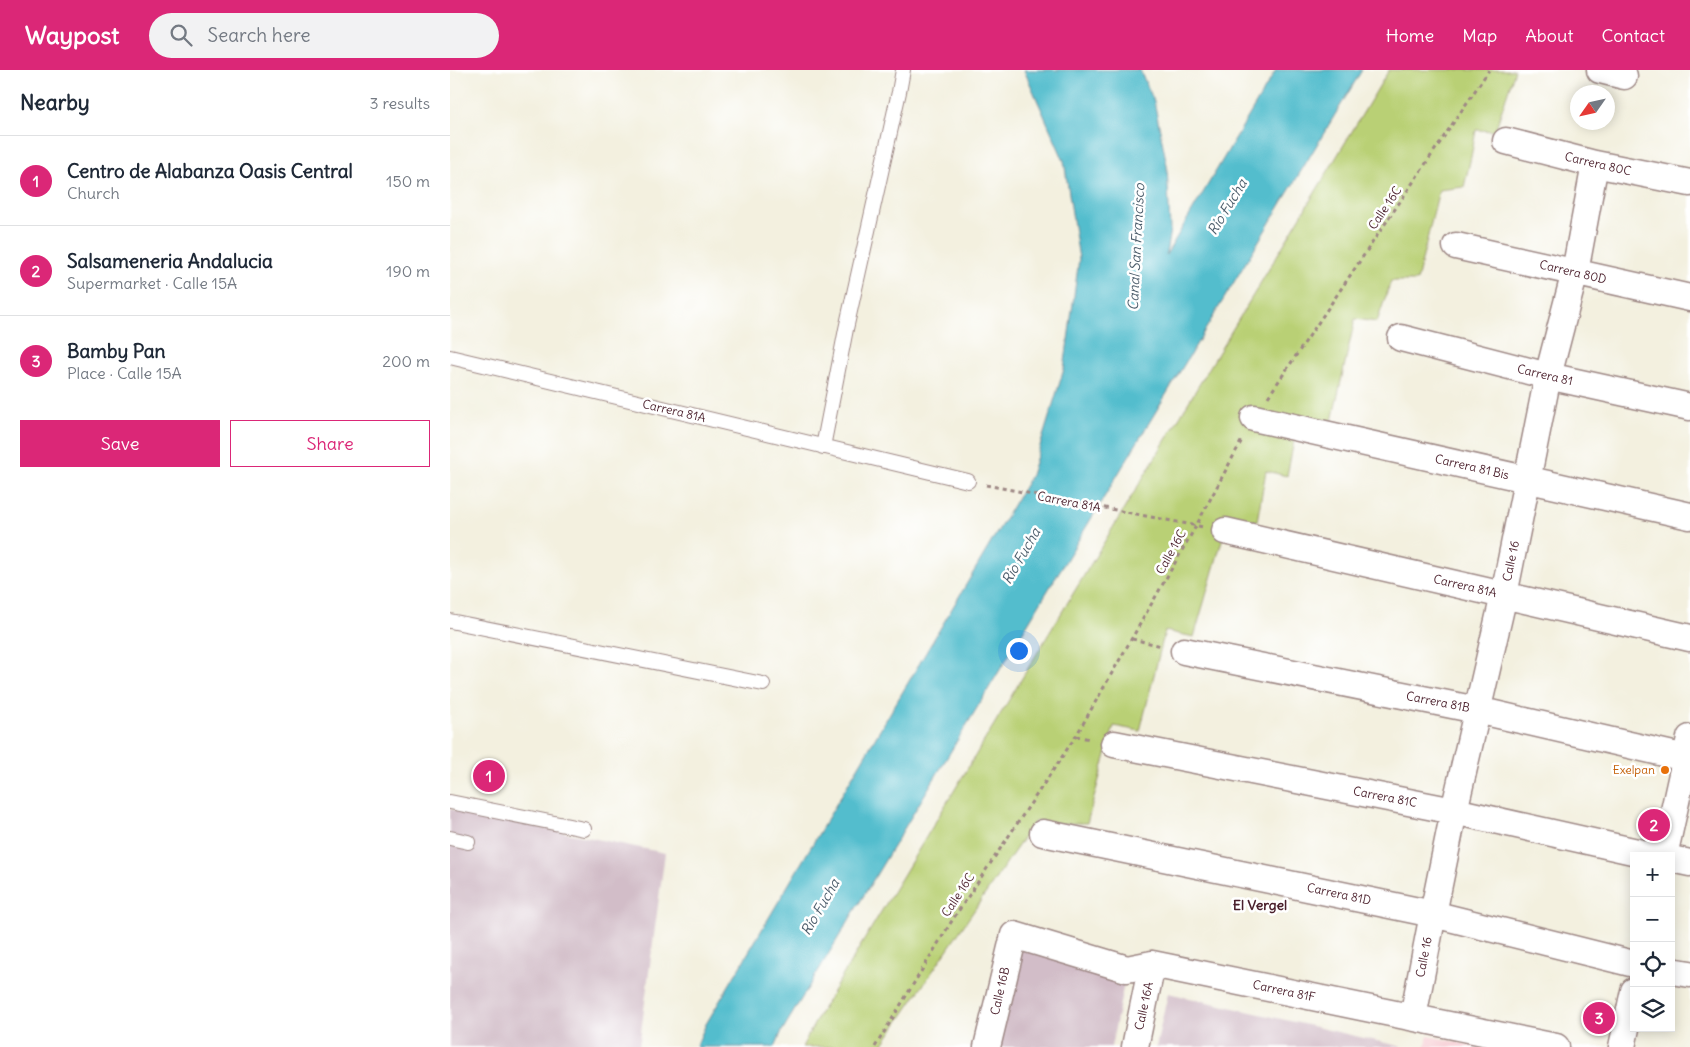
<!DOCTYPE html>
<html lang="en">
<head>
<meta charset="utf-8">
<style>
	:root { --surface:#fff; --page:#f2f2f3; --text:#1f2937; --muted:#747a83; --line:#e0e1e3; --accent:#db2777 }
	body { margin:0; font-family:Delius,sans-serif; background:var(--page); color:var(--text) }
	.controls { position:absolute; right:15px; bottom:15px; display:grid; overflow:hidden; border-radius:0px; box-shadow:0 2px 12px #0003 }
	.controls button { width:45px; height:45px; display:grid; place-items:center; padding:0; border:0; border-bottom:1px solid var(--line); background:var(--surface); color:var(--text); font:25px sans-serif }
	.compass { position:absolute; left:1120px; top:15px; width:45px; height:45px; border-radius:50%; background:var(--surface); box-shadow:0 2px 12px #0003; rotate:236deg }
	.you { position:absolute; left:568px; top:580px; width:18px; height:18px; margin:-12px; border:4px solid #fff; border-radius:50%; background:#1a73e8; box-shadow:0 0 0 8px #1a73e833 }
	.badge { display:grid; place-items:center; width:32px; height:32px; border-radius:50%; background:var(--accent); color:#fff; font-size:16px; font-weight:700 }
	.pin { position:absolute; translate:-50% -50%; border:2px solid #fff; box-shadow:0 1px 5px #0006 }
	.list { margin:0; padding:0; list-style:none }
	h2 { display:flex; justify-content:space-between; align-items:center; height:65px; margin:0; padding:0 20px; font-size:21px }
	h2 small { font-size:16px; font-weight:400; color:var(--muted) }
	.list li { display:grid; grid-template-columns:32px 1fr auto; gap:15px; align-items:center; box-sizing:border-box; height:90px; padding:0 20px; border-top:1px solid var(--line) }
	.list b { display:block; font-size:19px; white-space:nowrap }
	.list p { margin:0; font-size:16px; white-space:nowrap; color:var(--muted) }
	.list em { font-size:16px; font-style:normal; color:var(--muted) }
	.actions { display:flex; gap:10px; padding:15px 20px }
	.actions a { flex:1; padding:11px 0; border:1px solid var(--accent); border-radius:0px; text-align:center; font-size:18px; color:var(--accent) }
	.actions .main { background:var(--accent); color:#fff }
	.icon { flex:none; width:28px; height:28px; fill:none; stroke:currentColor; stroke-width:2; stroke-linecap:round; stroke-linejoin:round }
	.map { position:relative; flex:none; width:1240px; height:977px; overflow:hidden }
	header { display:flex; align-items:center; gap:30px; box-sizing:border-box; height:70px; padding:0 25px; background:var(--accent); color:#fff }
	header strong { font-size:24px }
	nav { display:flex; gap:28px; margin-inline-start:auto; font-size:18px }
	.search { width:350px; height:45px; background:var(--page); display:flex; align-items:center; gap:12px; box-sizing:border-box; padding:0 18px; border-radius:28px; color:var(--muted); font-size:19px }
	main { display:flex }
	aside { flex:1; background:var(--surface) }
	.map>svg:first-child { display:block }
	.built { fill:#f7cfd5 }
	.industrial { fill:#d2bdc8 }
	.green { fill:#b9d074; stroke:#827850 }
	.water { fill:#52bdcd; stroke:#4e6e7c }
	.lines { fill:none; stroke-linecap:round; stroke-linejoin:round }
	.lane-casing { stroke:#9e8885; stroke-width:16 }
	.street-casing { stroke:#9e8885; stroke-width:29 }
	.path { stroke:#9e8885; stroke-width:3; stroke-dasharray:4 4; stroke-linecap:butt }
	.lane { stroke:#fff; stroke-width:14 }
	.street { stroke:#fff; stroke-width:26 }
	.food-dot { fill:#e8710a; stroke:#fff; stroke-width:2 }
	.labels { text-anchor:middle; stroke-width:5; stroke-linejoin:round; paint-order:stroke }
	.street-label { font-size:12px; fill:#4a1f2b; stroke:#fff }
	.food-label { font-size:12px; fill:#c56008; stroke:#fff; text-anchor:end }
	.water-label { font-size:14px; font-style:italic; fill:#4d5e6c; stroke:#fff }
	.neighbourhood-label { font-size:14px; font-weight:bold; fill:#4a1f2b; stroke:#fff }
</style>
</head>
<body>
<header>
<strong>Waypost</strong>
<div class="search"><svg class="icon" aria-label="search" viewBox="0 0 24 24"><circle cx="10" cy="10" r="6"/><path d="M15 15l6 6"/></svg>Search here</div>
<nav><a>Home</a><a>Map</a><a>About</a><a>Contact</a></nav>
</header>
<main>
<aside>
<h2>Nearby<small>3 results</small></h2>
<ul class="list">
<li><span class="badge">1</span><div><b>Centro de Alabanza Oasis Central</b><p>Church</p></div><em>150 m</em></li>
<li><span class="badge">2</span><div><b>Salsameneria Andalucia</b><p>Supermarket · Calle 15A</p></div><em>190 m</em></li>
<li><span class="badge">3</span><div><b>Bamby Pan</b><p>Place · Calle 15A</p></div><em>200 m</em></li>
</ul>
<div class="actions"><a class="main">Save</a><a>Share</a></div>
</aside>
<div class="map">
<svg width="1240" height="977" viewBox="0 0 1240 977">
	<rect width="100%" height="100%" fill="#fff"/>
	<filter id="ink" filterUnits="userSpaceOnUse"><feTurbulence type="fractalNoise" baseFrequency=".02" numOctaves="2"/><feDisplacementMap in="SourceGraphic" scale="10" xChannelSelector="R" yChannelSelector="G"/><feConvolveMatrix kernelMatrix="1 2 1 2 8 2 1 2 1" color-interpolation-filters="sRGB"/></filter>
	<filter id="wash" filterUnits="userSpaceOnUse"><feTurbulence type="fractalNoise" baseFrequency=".0096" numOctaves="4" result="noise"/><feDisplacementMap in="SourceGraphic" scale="20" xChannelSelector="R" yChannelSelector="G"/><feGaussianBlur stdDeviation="1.12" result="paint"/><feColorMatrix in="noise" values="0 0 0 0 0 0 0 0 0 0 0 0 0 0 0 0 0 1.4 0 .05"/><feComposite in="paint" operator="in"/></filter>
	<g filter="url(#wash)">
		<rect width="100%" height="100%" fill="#f3f0df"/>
		<path class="built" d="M978 966 1032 977H975Z"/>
		<path class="industrial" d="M0 739 215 783 189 977H0Z
			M567 876 677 899 661 977H547Z
			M718 923 953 977H706Z"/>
		<path class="green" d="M939 0H1065L1045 61 1026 60 1021 87 1014 117 989 120 967 211H941L927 252 905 249 882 351 849 346 837 406 816 401 807 451 779 446 744 567 715 561 690 661 664 656 637 753 596 754 585 751 431 977H352L370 943Z"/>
		<path class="water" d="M574 0H690L704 31 717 95 720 159 716 185 826 0H912L332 961 325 977H246L256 954 581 405 614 299 629 189 614 91Z"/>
	</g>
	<g filter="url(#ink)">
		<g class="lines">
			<g class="lane-casing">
				<path id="lane" d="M0 287 518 411
					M373 377 396 259 449 22 453 0
					M0 551 313 614
					M0 732 134 759
					M0 768 18 772"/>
			</g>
			<g class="street-casing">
				<path id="street" d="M1150 0 1174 6
					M1056 71 1145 94 1240 113
					M1006 176 1240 228
					M951 268 1098 306 1240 337
					M804 348 1240 446
					M775 461 1240 568
					M734 581 1027 640 1240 689
					M664 674 1004 741 1205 786
					M593 763 983 844 1184 894
					M1214 786 1240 668
					M1221 789 1240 793
					M1221 901 1240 904
					M963 947 983 844 1004 741 1054 525 1098 306 1125 202 1145 94
					M537 977 564 865 677 899 702 894 1106 977
					M685 977 702 894
					M1172 977 1184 921"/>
			</g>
			<path class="path" d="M818 327 1039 0
				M536 415 753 457
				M682 569 712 576
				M626 666 640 669
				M425 977 503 849 626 666 746 456 793 368"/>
			<use href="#lane" class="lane"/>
			<use href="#street" class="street"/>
		</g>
	</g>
	<circle class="food-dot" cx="1215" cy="700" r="5"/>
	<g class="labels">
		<g class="street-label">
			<text transform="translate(1148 94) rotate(13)" y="4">Carrera 80C</text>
			<text transform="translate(935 138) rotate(-56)" y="4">Calle 16C</text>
			<text transform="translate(1123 202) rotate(13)" y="4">Carrera 80D</text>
			<text transform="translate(1095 305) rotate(13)" y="4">Carrera 81</text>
			<text transform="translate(224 341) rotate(13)" y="4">Carrera 81A</text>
			<text transform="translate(1022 397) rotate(13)" y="4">Carrera 81 Bis</text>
			<text transform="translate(619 432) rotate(11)" y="4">Carrera 81A</text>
			<text transform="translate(721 482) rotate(-61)" y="4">Calle 16C</text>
			<text transform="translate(1061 491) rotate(-78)" y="4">Calle 16</text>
			<text transform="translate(1015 516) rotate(13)" y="4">Carrera 81A</text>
			<text transform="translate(988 632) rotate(11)" y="4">Carrera 81B</text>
			<text transform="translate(935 727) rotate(11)" y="4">Carrera 81C</text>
			<text transform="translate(889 824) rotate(12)" y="4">Carrera 81D</text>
			<text transform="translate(508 825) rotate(-57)" y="4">Calle 16C</text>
			<text transform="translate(974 887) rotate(-79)" y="4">Calle 16</text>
			<text transform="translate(550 921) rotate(-77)" y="4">Calle 16B</text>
			<text transform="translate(834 921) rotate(12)" y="4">Carrera 81F</text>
			<text transform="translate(694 936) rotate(-78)" y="4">Calle 16A</text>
		</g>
		<g class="food-label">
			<text x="1205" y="704">Exelpan</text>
		</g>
		<g class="water-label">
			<text transform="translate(777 137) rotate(-59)" y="5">Río Fucha</text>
			<text transform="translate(686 177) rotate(-87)" y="5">Canal San Francisco</text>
			<text transform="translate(571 486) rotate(-60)" y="5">Río Fucha</text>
			<text transform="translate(370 837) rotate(-60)" y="5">Río Fucha</text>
		</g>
		<g class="neighbourhood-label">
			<text x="810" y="840">El Vergel</text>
		</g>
	</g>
</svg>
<div class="controls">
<button>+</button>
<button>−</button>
<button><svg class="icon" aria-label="locate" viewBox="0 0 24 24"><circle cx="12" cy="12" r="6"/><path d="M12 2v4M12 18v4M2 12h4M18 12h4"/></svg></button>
<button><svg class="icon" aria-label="layers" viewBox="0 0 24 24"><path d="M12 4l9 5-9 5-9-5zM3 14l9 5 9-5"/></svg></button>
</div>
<svg class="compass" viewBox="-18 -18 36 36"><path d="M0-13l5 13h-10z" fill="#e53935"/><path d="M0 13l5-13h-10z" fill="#747a83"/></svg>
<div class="you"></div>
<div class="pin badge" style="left:39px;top:706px">1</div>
<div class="pin badge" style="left:1204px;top:755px">2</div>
<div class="pin badge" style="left:1149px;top:948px">3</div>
</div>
</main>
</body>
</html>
